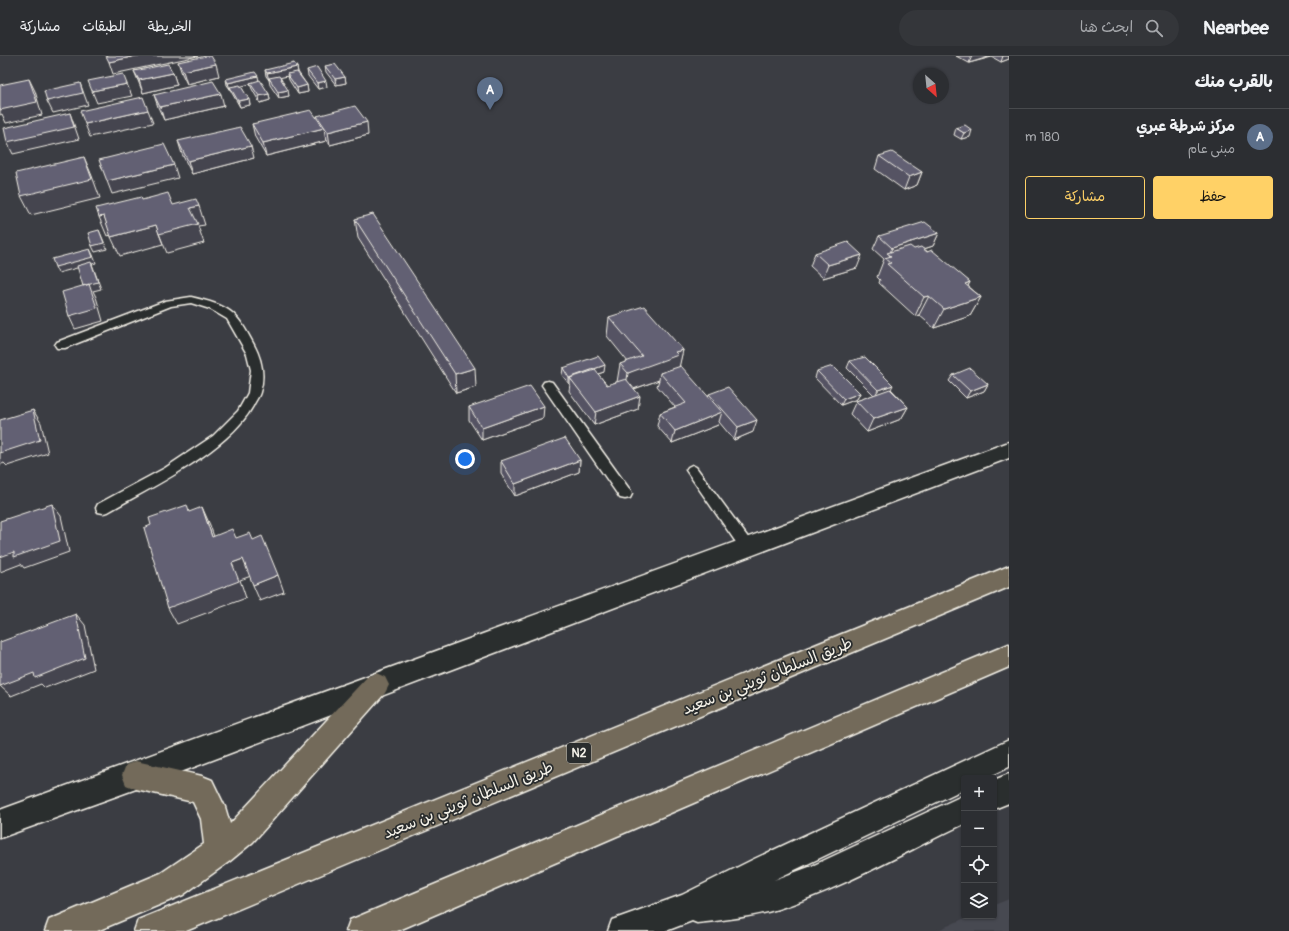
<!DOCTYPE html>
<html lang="ar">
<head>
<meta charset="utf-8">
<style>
	:root { --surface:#2c2e32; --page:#34363a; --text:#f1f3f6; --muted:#a6a8ac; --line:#484a4d; --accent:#ffd166 }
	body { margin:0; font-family:Pangolin,"Playpen Sans Arabic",sans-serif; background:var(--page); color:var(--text); direction:rtl }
	.controls { position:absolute; right:12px; bottom:12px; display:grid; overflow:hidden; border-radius:4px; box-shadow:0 1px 3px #0004 }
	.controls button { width:36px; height:36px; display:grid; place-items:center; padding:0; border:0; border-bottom:1px solid var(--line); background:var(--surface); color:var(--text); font:20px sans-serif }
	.compass { position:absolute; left:913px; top:12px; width:36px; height:36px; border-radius:50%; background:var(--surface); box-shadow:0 1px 3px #0004; rotate:153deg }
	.you { position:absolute; left:465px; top:403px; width:14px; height:14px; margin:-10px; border:3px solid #fff; border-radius:50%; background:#1a73e8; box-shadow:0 0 0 6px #1a73e833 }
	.badge { display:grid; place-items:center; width:26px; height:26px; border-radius:50%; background:var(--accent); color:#fff; font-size:13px; font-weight:700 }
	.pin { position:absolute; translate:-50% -33px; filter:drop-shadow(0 1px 2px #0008) }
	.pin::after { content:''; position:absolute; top:21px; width:14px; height:12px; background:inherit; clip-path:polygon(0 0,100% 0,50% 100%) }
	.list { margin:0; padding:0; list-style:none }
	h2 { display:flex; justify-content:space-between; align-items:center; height:52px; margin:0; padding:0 16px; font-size:17px }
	h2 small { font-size:13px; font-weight:400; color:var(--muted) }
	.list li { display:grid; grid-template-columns:26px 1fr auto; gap:12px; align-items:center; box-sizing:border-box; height:56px; padding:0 16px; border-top:1px solid var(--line) }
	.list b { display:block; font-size:15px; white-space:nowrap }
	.list p { margin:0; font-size:13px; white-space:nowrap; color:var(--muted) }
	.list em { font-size:13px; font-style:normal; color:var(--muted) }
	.actions { display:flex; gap:8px; padding:12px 16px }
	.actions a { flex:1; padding:9px 0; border:1px solid var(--accent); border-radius:4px; text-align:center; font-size:14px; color:var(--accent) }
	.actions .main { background:var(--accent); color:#111 }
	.icon { flex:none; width:22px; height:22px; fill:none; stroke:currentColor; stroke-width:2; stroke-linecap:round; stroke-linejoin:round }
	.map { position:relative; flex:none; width:1009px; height:875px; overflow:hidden; direction:ltr }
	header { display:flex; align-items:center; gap:24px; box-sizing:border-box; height:56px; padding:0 20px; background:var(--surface); border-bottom:1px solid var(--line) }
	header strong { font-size:19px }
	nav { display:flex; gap:22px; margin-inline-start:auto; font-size:14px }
	.search { width:280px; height:36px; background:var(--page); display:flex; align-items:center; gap:10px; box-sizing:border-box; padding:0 14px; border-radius:22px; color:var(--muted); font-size:15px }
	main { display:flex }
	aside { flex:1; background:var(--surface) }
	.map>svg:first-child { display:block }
	.built { fill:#474851 }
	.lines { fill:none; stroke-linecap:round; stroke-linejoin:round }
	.lane-casing { stroke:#f4f1e8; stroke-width:3 }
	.secondary-casing { stroke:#f4f1e8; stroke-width:3 }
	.highway-casing { stroke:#f4f1e8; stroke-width:3 }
	.lane { fill:#2a2d2e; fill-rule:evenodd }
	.secondary { fill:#2a2d2e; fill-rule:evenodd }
	.highway { fill:#736b5a; fill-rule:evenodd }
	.wall { fill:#545363; stroke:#f4f1e8 }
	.shaded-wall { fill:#454450; stroke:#f4f1e8 }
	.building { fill:#626173; stroke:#f4f1e8 }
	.labels { text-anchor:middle; stroke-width:3.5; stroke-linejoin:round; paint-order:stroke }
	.shield { fill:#2a2d2e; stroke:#b7b6b0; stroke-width:1 }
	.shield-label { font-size:12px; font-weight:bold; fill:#f4f1e8 }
	.near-street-label { font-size:16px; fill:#f4f1e8; stroke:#2a2d2e }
</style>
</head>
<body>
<header>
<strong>Nearbee</strong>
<div class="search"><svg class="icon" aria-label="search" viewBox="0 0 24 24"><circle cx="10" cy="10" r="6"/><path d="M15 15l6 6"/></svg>ابحث هنا</div>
<nav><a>الخريطة</a><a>الطبقات</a><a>مشاركة</a></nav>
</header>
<main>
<aside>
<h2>بالقرب منك<small></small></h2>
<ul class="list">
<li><span class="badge" style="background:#5c6f8a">A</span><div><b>مركز شرطة عبري</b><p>مبنى عام</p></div><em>180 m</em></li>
</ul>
<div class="actions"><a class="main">حفظ</a><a>مشاركة</a></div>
</aside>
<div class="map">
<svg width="1009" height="875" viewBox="0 0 1009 875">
	<rect width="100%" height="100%" fill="#3b3d43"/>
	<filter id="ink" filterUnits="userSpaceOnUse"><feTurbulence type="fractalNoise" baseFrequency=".025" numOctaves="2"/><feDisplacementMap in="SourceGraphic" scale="8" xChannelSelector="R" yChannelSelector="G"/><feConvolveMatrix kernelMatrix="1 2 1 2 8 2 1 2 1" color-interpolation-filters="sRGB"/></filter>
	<g filter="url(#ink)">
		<path class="built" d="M1009 843V875H936L970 860H994V849Z"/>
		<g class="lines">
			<g class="lane-casing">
				<path id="lane" d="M191 241C229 250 236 254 254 289 262 304 265 320 260 336 259 341 255 345 253 350 227 396 153 430 108 456L103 457 98 456 96 452 98 448 165 412 213 380 238 355 248 337 251 314 247 298 227 263 210 253 191 247 171 250 65 292H57L55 289 57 286 165 245Z
					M548 325 552 326 630 434 632 438 630 442 625 443 620 442 544 332 542 329 544 326Z
					M692 409 696 411 752 487 754 491 752 495 747 497 742 495 688 417 686 414 688 411Z"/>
			</g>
			<g class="secondary-casing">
				<path id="secondary" d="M1009 386V402L136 733 0 782V754Z
					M1009 684V711L986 722H964V733L774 824 812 810 964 739V768C903 797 843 832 778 853 752 861 724 864 697 867L692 865 666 875H608L612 864 682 839 752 804Z
					M1009 718V747L994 753V724Z"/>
			</g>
			<g class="highway-casing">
				<path id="highway" d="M1009 510V531L186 875H134L138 864Z
					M1009 588V611L397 875H346L350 864Z
					M376 617 385 621 389 629 385 637 253 786 230 805 183 839 97 875H45L49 864 161 817 204 788 201 763 193 746 136 733 126 729 122 719 126 709 136 705 202 720 212 724 225 751 230 768 367 621Z"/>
			</g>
			<use href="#lane" class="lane"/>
			<use href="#secondary" class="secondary"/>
			<use href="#highway" class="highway"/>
		</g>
		<path class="wall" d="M956 0H1009V3L1001 6 992 1 969 7Z
			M178 6 219 20 187 28 182 18Z
			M325 10 345 21 346 27 336 29 326 16Z
			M297 11 298 16 307 29 308 36 298 38 289 24 288 20 280 21 289 40 279 42 270 29 269 24 266 20 265 14Z
			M307 14 327 31 318 33 308 20Z
			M134 15 173 17 177 29 143 37 139 27Z
			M226 23 259 25 269 38 270 44 260 47 252 33 250 28 241 30 250 49 240 51 232 37 230 33 227 29Z
			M154 39 224 50 164 64 158 51Z
			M317 60 368 79 330 89 325 81 326 85 266 100 255 81 252 68 317 63Z
			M956 72 970 81 961 83 954 79Z
			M178 85 254 102 192 118 182 98Z
			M879 100 922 116 917 129 904 134 875 113Z
			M355 163 476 331 456 337 358 182Z
			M939 177 933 190 924 193 970 226 968 230 981 241 970 260 934 272 919 259 915 260 879 227 880 224 877 221 884 203 873 193 879 180Z
			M815 197 857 212 823 222 810 210Z
			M609 261 683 294 679 310 708 341 709 338 753 376 734 384 719 366 718 369 672 387 657 370 660 357 675 351 657 330 659 324 634 333 638 353 594 369 569 335 570 328H569L562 319 563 312 604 316 598 318 607 329 617 326 620 308 628 306 607 280Z
			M850 305 891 333 908 351 901 363 867 376 850 358 856 345 874 339 847 312Z
			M817 315 860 337 857 343 841 349 815 322Z
			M953 319 988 328 984 335 966 342 949 325Z
			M469 351 543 362 482 384 469 364Z
			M580 404 579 416 515 440 501 418V405Z"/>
		<path class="shaded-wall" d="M136 0H198L113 18 109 6Z
			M972 0H992L969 7Z
			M1003 0H1009V3L1001 6Z
			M216 8 219 20 187 28 183 15Z
			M297 11 298 17 287 18 288 20 269 24V22V24L267 17Z
			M173 17 177 29 143 37 139 24Z
			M258 20 259 26 250 27V28L231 33 230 31V33L228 27Z
			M345 21 346 27 336 29 335 23Z
			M29 23 35 35 42 59 6 67 2 58 0 59V51Z
			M326 25 327 31 318 33 317 27Z
			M80 27 88 49 53 57 47 45Z
			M127 28 132 40 97 47 92 35Z
			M307 29 308 36 298 38 297 32Z
			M288 34 289 40 279 42 278 36Z
			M221 38 224 50 164 64 160 51Z
			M269 38 270 44 260 47 259 40Z
			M249 43 250 49 240 51 238 45Z
			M148 54 153 67 90 81 85 68Z
			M70 57 79 83 13 98 7 86Z
			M367 66 368 79 330 89 328 76Z
			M324 72 326 85 266 100 263 87Z
			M972 74 970 81 961 83 964 77Z
			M251 90 254 102 192 118 188 105Z
			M84 101 92 120 100 142 31 159 21 140Z
			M174 109 178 122 112 138 107 125Z
			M922 116 917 129 904 134 909 121Z
			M199 150 205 169 198 170 204 187 167 197 159 178 190 152Z
			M104 160 112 179 107 180 99 161Z
			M156 169 163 188 120 200 111 181Z
			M99 174 107 193 95 196 92 190Z
			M939 177 933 190 889 204 891 200 889 199 892 192Z
			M90 193 93 199 96 207 92 208 101 233 93 235 96 241 103 265 75 273 69 260 89 228 92 208 58 217 55 211Z
			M862 199 857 212 823 222 828 209Z
			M970 226 960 245 965 228Z
			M929 240 919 259 915 260 924 241Z
			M981 241 970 260 934 272 944 253Z
			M683 294 679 312 660 317 659 324 625 336 628 317 675 296Z
			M605 309 604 316 573 326 570 322V328H569V322Z
			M475 312 476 331 456 337 455 318Z
			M988 328 984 335 966 342 970 335Z
			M893 329 890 335 875 340 878 334Z
			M860 337 857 343 841 349 844 343Z
			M640 340 638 353 594 369 596 356Z
			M544 350 543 362 482 384V372Z
			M908 351 901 363 867 376 873 363Z
			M33 354 41 367 48 397 7 410 4 407 0 409V397Z
			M722 356 718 369 672 387 675 375Z
			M757 364 753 376 734 384 738 371Z
			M580 404 579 416 515 440V428Z
			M52 448 61 460 69 496 24 512 21 508 0 516V501Z
			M202 451 210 469 220 498 212 481Z
			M243 503 251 520 240 524 246 542 177 568 168 552 232 507Z
			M278 519 284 536 260 545 253 529Z
			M76 558 85 569 94 613 45 632 41 628 11 640 0 630Z"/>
		<path class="building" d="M106 0H136L109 6Z
			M206 0H211L216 8 183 15 178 6Z
			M294 7 297 11 267 17 265 14Z
			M168 8 173 17 139 24 134 15Z
			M335 8 345 21 335 23 325 10Z
			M317 11 326 25 317 27 307 14Z
			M255 16 258 20 228 27 226 23Z
			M297 16 307 29 297 32 287 18Z
			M123 18 127 28 92 35 88 25Z
			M279 20 288 34 278 36 269 22Z
			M29 23 37 46 0 54V29Z
			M260 24 269 38 259 40 250 27Z
			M213 25 221 38 160 51 154 39Z
			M80 27 83 37 47 45 44 35Z
			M240 29 249 43 238 45 230 31Z
			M143 41 148 54 85 68 80 55Z
			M355 50 367 66 328 76 317 60Z
			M311 54 324 72 263 87 252 68Z
			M70 57 74 71 7 86 4 72Z
			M965 69 972 74 964 77 956 72Z
			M240 71 251 90 188 105 178 85Z
			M164 88 174 109 107 125 99 104Z
			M892 96 922 116 909 121 879 100Z
			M84 101 92 123 21 140 16 117Z
			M168 137 173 149 196 143 199 150 190 152 198 168 159 178 156 169 111 181 104 160 99 161 96 152 141 141 142 144Z
			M373 158 475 312 455 318 355 163Z
			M925 166 939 177 892 192 879 180Z
			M99 174 104 187 92 190 88 177Z
			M848 186 862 199 828 209 815 197Z
			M910 190 914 193 921 191 927 196 932 194 970 226 965 228 981 241 944 253 929 240 924 241 887 208 891 207 885 202 891 200 887 197Z
			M90 193 93 201 55 211 52 203Z
			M91 206 98 226 83 230 77 210Z
			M89 228 97 252 69 260 62 236Z
			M644 250 683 294 675 296 678 299 628 317 620 308 642 300 609 261Z
			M598 300 605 309 569 322 563 312Z
			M865 301 893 329 878 334 850 305Z
			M681 310 722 356 675 375 660 357 686 347 660 317Z
			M833 310 860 337 844 343 817 315Z
			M970 312 988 328 970 335 953 319Z
			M595 314 607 329 626 323 640 340 596 356 570 322Z
			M530 330 544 350 482 372 469 351Z
			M728 331 757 364 738 371 709 338Z
			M890 333 908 351 873 363 856 345Z
			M33 354 40 384 0 397V364Z
			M565 382 580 404 515 428 501 405Z
			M52 448 60 485 14 501V496L0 501V465Z
			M187 449 189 456 202 451 212 481 232 473 236 482 250 477 253 484 262 480 278 519 253 529 243 503 232 507 239 525 168 552 144 472 151 469 149 462Z
			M76 558 85 602 35 622 34 617 0 630V586Z"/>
	</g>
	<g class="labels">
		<rect class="shield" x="567" y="687" width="24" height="20" rx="3"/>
		<g class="shield-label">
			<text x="579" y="701">N2</text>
		</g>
		<g class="near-street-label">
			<text transform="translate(767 619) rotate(-22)" y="6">طريق السلطان ثويني بن سعيد</text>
			<text transform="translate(468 743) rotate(-22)" y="6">طريق السلطان ثويني بن سعيد</text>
		</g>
	</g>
</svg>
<div class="controls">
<button>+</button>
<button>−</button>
<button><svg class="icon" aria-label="locate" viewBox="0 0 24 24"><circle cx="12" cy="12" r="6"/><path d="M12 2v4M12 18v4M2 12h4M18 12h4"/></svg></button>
<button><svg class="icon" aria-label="layers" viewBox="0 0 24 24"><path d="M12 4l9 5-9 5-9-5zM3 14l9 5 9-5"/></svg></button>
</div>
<svg class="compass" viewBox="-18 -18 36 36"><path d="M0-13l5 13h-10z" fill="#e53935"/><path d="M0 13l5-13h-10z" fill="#a6a8ac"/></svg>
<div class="you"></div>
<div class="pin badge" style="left:490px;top:54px;background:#5c6f8a">A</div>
</div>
</main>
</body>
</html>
